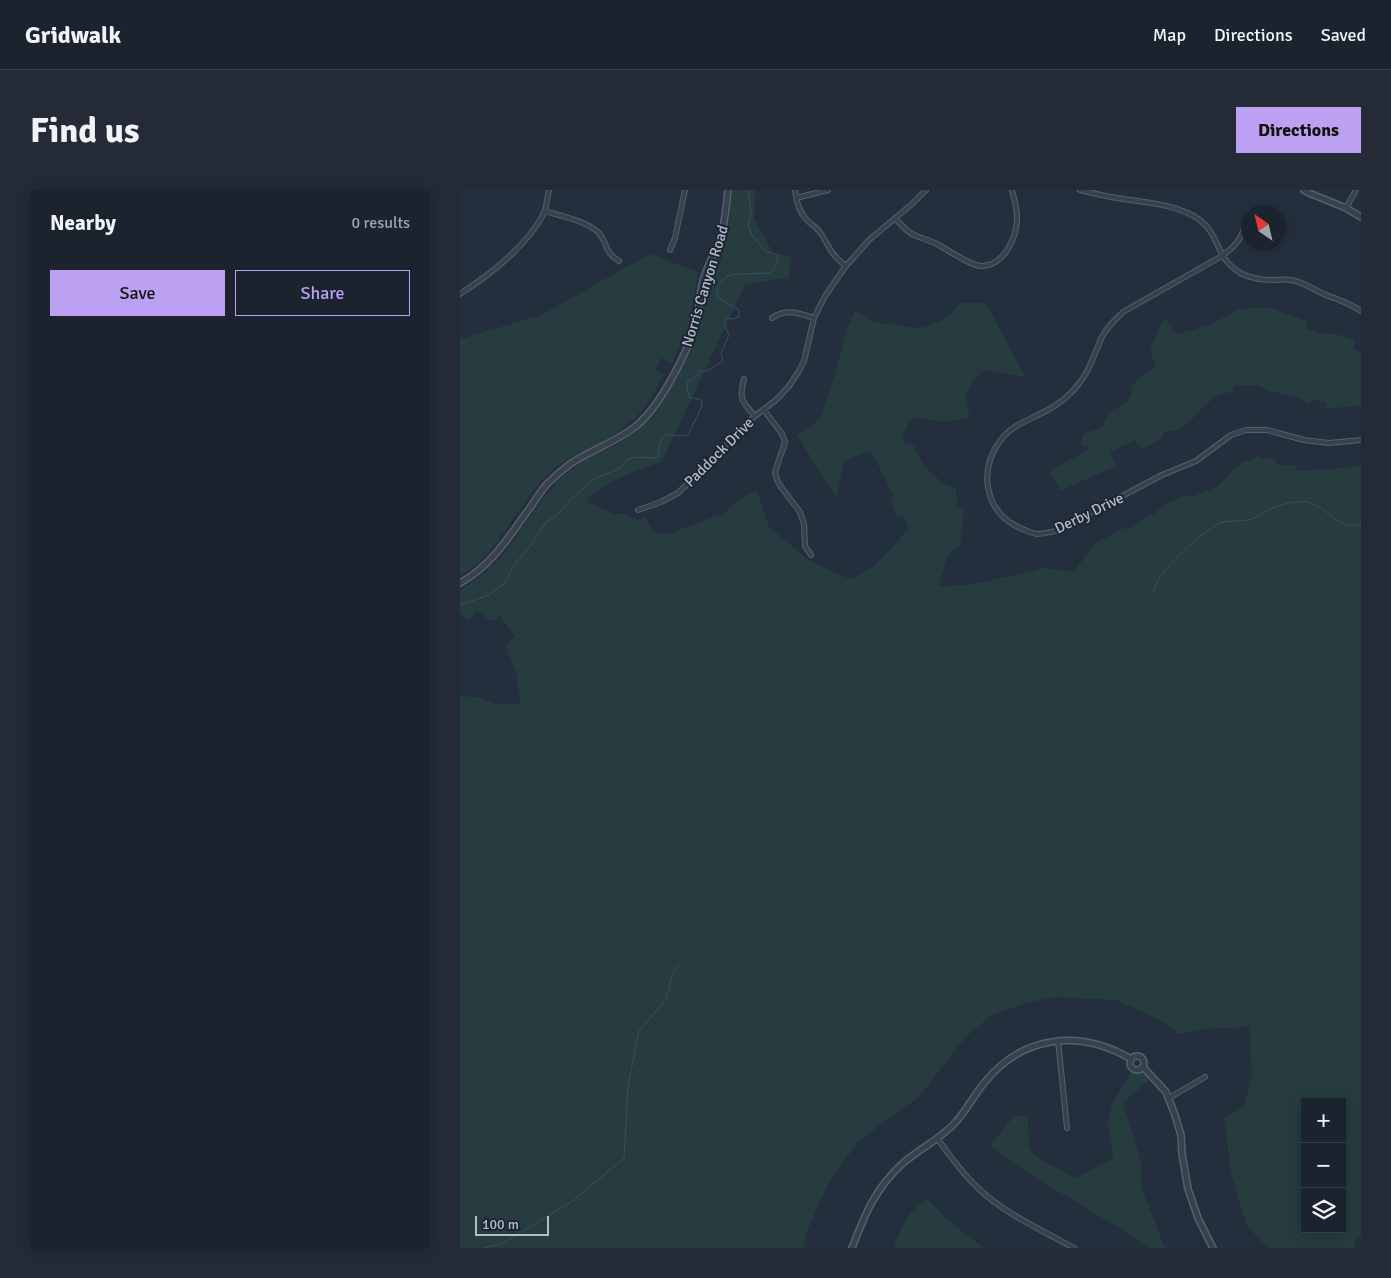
<!DOCTYPE html>
<html lang="en">
<head>
<meta charset="utf-8">
<style>
	:root { --surface:#1b232e; --page:#242b36; --text:#f1f3f6; --muted:#a0a4aa; --line:#39404a; --accent:#bca0f2 }
	body { margin:0; font-family:Signika,sans-serif; background:var(--page); color:var(--text) }
	.controls { position:absolute; right:15px; bottom:15px; display:grid; overflow:hidden; border-radius:0px; box-shadow:0 2px 12px #0003 }
	.controls button { width:45px; height:45px; display:grid; place-items:center; padding:0; border:0; border-bottom:1px solid var(--line); background:var(--surface); color:var(--text); font:25px sans-serif }
	.compass { position:absolute; left:781px; top:15px; width:45px; height:45px; border-radius:50%; background:var(--surface); box-shadow:0 2px 12px #0003; rotate:326deg }
	.scale { position:absolute; left:15px; bottom:12px; width:74px; box-sizing:border-box; padding-left:5px; border:2px solid #b4bcc9; border-top:0; font-size:14px; line-height:18px; white-space:nowrap; color:#b4bcc9; -webkit-text-stroke:4px #1d2633; paint-order:stroke }
	.list { margin:0; padding:0; list-style:none }
	h2 { display:flex; justify-content:space-between; align-items:center; height:65px; margin:0; padding:0 20px; font-size:21px }
	h2 small { font-size:16px; font-weight:400; color:var(--muted) }
	.actions { display:flex; gap:10px; padding:15px 20px }
	.actions a { flex:1; padding:11px 0; border:1px solid var(--accent); border-radius:0px; text-align:center; font-size:18px; color:var(--accent) }
	.actions .main { background:var(--accent); color:#111 }
	.icon { flex:none; width:28px; height:28px; fill:none; stroke:currentColor; stroke-width:2; stroke-linecap:round; stroke-linejoin:round }
	.map { position:relative; flex:none; width:901px; height:1058px; overflow:hidden; border-radius:0px }
	header { display:flex; align-items:center; gap:30px; box-sizing:border-box; height:70px; padding:0 25px; background:var(--surface); border-bottom:1px solid var(--line) }
	header strong { font-size:24px }
	nav { display:flex; gap:28px; margin-inline-start:auto; font-size:18px }
	.intro { display:flex; align-items:center; justify-content:space-between; box-sizing:border-box; height:120px; padding:0 30px }
	h1 { margin:0; font-size:35px }
	.button { padding:12px 22px; border-radius:0px; background:var(--accent); color:#111; font-size:18px; font-weight:700 }
	main { display:flex; gap:30px; padding:0 30px }
	aside { flex:1; background:var(--surface); border-radius:0px; box-shadow:0 2px 12px #0003 }
	.map>svg:first-child { display:block }
	.green { fill:#263c3f; fill-rule:evenodd }
	.lines { fill:none; stroke-linecap:round; stroke-linejoin:round }
	.stream { stroke:#394c67; stroke-width:1 }
	.minor-casing { stroke:#565f6c; stroke-width:6 }
	.tertiary-casing { stroke:#565f6c; stroke-width:8 }
	.minor { stroke:#38414e; stroke-width:4 }
	.tertiary { stroke:#38414e; stroke-width:5 }
	.labels { text-anchor:middle; stroke-width:4; stroke-linejoin:round; paint-order:stroke }
	.street-label { font-size:15px; fill:#b4bcc9; stroke:#1d2633 }
</style>
</head>
<body>
<header>
<strong>Gridwalk</strong>
<nav><a>Map</a><a>Directions</a><a>Saved</a></nav>
</header>
<div class="intro"><h1>Find us</h1><a class="button">Directions</a></div>
<main>
<aside>
<h2>Nearby<small>0 results</small></h2>
<ul class="list">
</ul>
<div class="actions"><a class="main">Save</a><a>Share</a></div>
</aside>
<div class="map">
<svg width="901" height="1058" viewBox="0 0 901 1058">
	<rect width="100%" height="100%" fill="#242f3e"/>
	<path class="green" d="M272 0H296L294 28 313 63 332 66 329 87 285 95 202 271C185 278 131 295 127 313L133 314 154 324H168C172 331 179 331 185 325 190 338 193 345 209 344L248 329 262 325 278 311 289 303 297 301 309 337 348 369 377 384 391 389 413 377 449 339 443 326 437 325C433 318 431 313 433 305L411 260 383 271 377 309 337 245 356 232 361 226 374 187 388 136 395 121 404 125 414 132 456 138 465 137 480 131 492 122 500 113H526L565 187 529 180 522 181 512 192 505 207 510 228C504 227 503 229 498 230 484 233 469 231 456 227 448 232 445 239 442 248L446 255H454C458 272 478 294 496 298L497 316 504 320 500 356 492 362 487 368 478 397C512 396 545 387 579 380V377L614 382 634 354 664 338 670 339 685 327 695 323 706 314 725 305 732 307 758 296 772 281 784 271H789L798 265 799 269 814 268 818 275H835L837 281 885 278 901 275V1046H897L894 1058H807L786 1034 771 983 764 928 784 917 792 884 789 837 742 839 719 844 704 832 656 810 593 807 563 814 532 825 510 843 497 858 458 908 434 924 397 953 368 994 347 1041 343 1058H0V506L15 507 37 514 44 513 52 515 61 512 56 482 48 461 47 455 55 446 39 425 37 429 34 431 25 428C24 422 21 421 15 421L13 426 7 430 0 422V400C15 391 29 380 41 367 46 361 50 354 55 348 68 330 80 311 96 293 117 269 151 262 175 242 198 224 234 165 240 136 242 123 242 108 246 95 250 79 258 64 263 49 268 33 271 16 272 0ZM845 912H882V1039H845Z
		M190 64 238 82 228 141 212 173 201 168 195 180 204 185C196 198 189 213 179 224 168 236 153 246 139 254 122 263 105 268 90 282 56 314 42 361 0 386V149L81 125Z
		M790 118H811L848 132 846 139 862 144H876L895 151 893 158 901 163V215L867 219 866 213 852 209 850 214 834 206 809 201 797 195 773 196V202C767 203 760 203 755 207 737 220 729 241 705 242L700 249 682 259 675 250 650 262 656 276 600 301 590 281 631 258 622 255C619 238 634 244 642 236 646 232 645 226 649 222 655 218 664 215 669 209 672 205 671 199 674 194 679 187 689 181 696 178L690 159 699 138 706 129 718 144 749 135 777 120Z
		M672 882 683 883 690 889 663 913 681 971V997L705 1058H691C637 1023 580 994 530 955L554 926 568 925 569 959 581 970 616 988 653 968 648 933 652 914Z
		M466 1008 494 1035 524 1058H440L434 1056C443 1034 448 1023 466 1008Z"/>
	<g class="lines">
		<path class="stream" d="M693 403C695 397 697 391 701 386 714 368 732 352 750 339 753 337 757 334 760 333 771 329 783 333 794 328 800 326 804 322 810 319 819 315 837 310 847 312 868 316 877 342 901 334
			M0 415 29 405 44 394 55 374 71 355 85 333 97 325 111 309 133 290 160 278 168 269 178 267 190 268 199 267C199 256 198 251 207 244L219 246 228 245 242 216 241 210 229 207 227 198 228 191 235 188 240 181H247L263 171 261 164 269 145 266 139 264 128 272 129 279 127V120L259 108 257 103 258 96 267 86 278 84 311 83 317 73 318 65 305 61 292 45 288 35 291 24 288 0
			M23 1058 42 1054 114 1010 164 968 168 896 179 841 207 808 212 784 219 774"/>
		<g class="minor-casing">
			<path id="minor" d="M335 0C336 11 339 22 347 30 350 34 355 36 359 41 370 55 368 63 386 76
				M620 0C632 3 645 6 657 8 682 12 720 14 741 31 760 46 756 70 782 84 791 88 803 90 812 90 819 90 825 89 831 90 844 92 854 100 866 105 879 110 889 113 901 121
				M336 8 368 0
				M886 18 896 0
				M85 21C101 26 127 31 139 43 148 54 144 62 159 71
				M435 28C440 33 446 41 452 44 460 48 469 50 477 54 488 60 511 76 522 76 545 75 557 47 557 27 557 18 554 9 552 0
				M787 30C781 49 778 54 762 66L663 122C656 129 648 136 643 145 634 163 631 180 617 196 607 209 593 218 578 225 564 232 550 237 540 251 519 279 524 319 556 336 562 339 570 343 577 344 583 344 590 342 596 341L702 285 736 271 771 245 786 240H807L844 250 869 253 901 250
				M210 60 215 48 225 0
				M0 104C31 84 67 56 84 23 87 16 87 7 89 0
				M312 128C326 118 338 123 354 128
				M284 189C279 209 281 211 295 226
				M304 220 322 244 325 252 315 282 317 290 321 297 340 322 344 334 345 356 351 365
				M178 320 201 312 218 303 259 264 272 247 295 226 316 210 329 196 339 181 344 171 354 128 365 106 386 76 409 50 452 14 466 0
				M598 851 607 938
				M709 908 745 887
				M477 948C490 966 503 984 519 999 545 1024 582 1040 614 1058"/>
		</g>
		<g class="tertiary-casing">
			<path id="tertiary" d="M844 0 849 3 886 18 901 27
				M0 393C31 376 49 347 69 319 75 311 80 302 87 294 94 287 102 280 110 274 131 260 156 252 176 236 200 217 230 159 237 128 239 116 240 103 243 91 246 78 254 65 259 52 265 36 266 17 268 0
				M670 873a7 7 0 1 1 14 0a7 7 0 1 1-14 0Z
				M683 877 706 902 715 925 721 945 722 964 728 999 738 1028 753 1058
				M392 1058C405 1024 415 999 442 974 458 960 478 950 493 935 506 922 513 906 525 892 563 845 620 839 671 869"/>
		</g>
		<use href="#minor" class="minor"/>
		<use href="#tertiary" class="tertiary"/>
	</g>
	<g class="labels">
		<g class="street-label">
			<text transform="translate(245 96) rotate(-73)" y="5">Norris Canyon Road</text>
			<text transform="translate(259 262) rotate(-45)" y="5">Paddock Drive</text>
			<text transform="translate(629 323) rotate(-26)" y="5">Derby Drive</text>
		</g>
	</g>
</svg>
<div class="controls">
<button>+</button>
<button>−</button>
<button><svg class="icon" aria-label="layers" viewBox="0 0 24 24"><path d="M12 4l9 5-9 5-9-5zM3 14l9 5 9-5"/></svg></button>
</div>
<svg class="compass" viewBox="-18 -18 36 36"><path d="M0-13l5 13h-10z" fill="#e53935"/><path d="M0 13l5-13h-10z" fill="#a0a4aa"/></svg>
<div class="scale">100 m</div>
</div>
</main>
</body>
</html>
